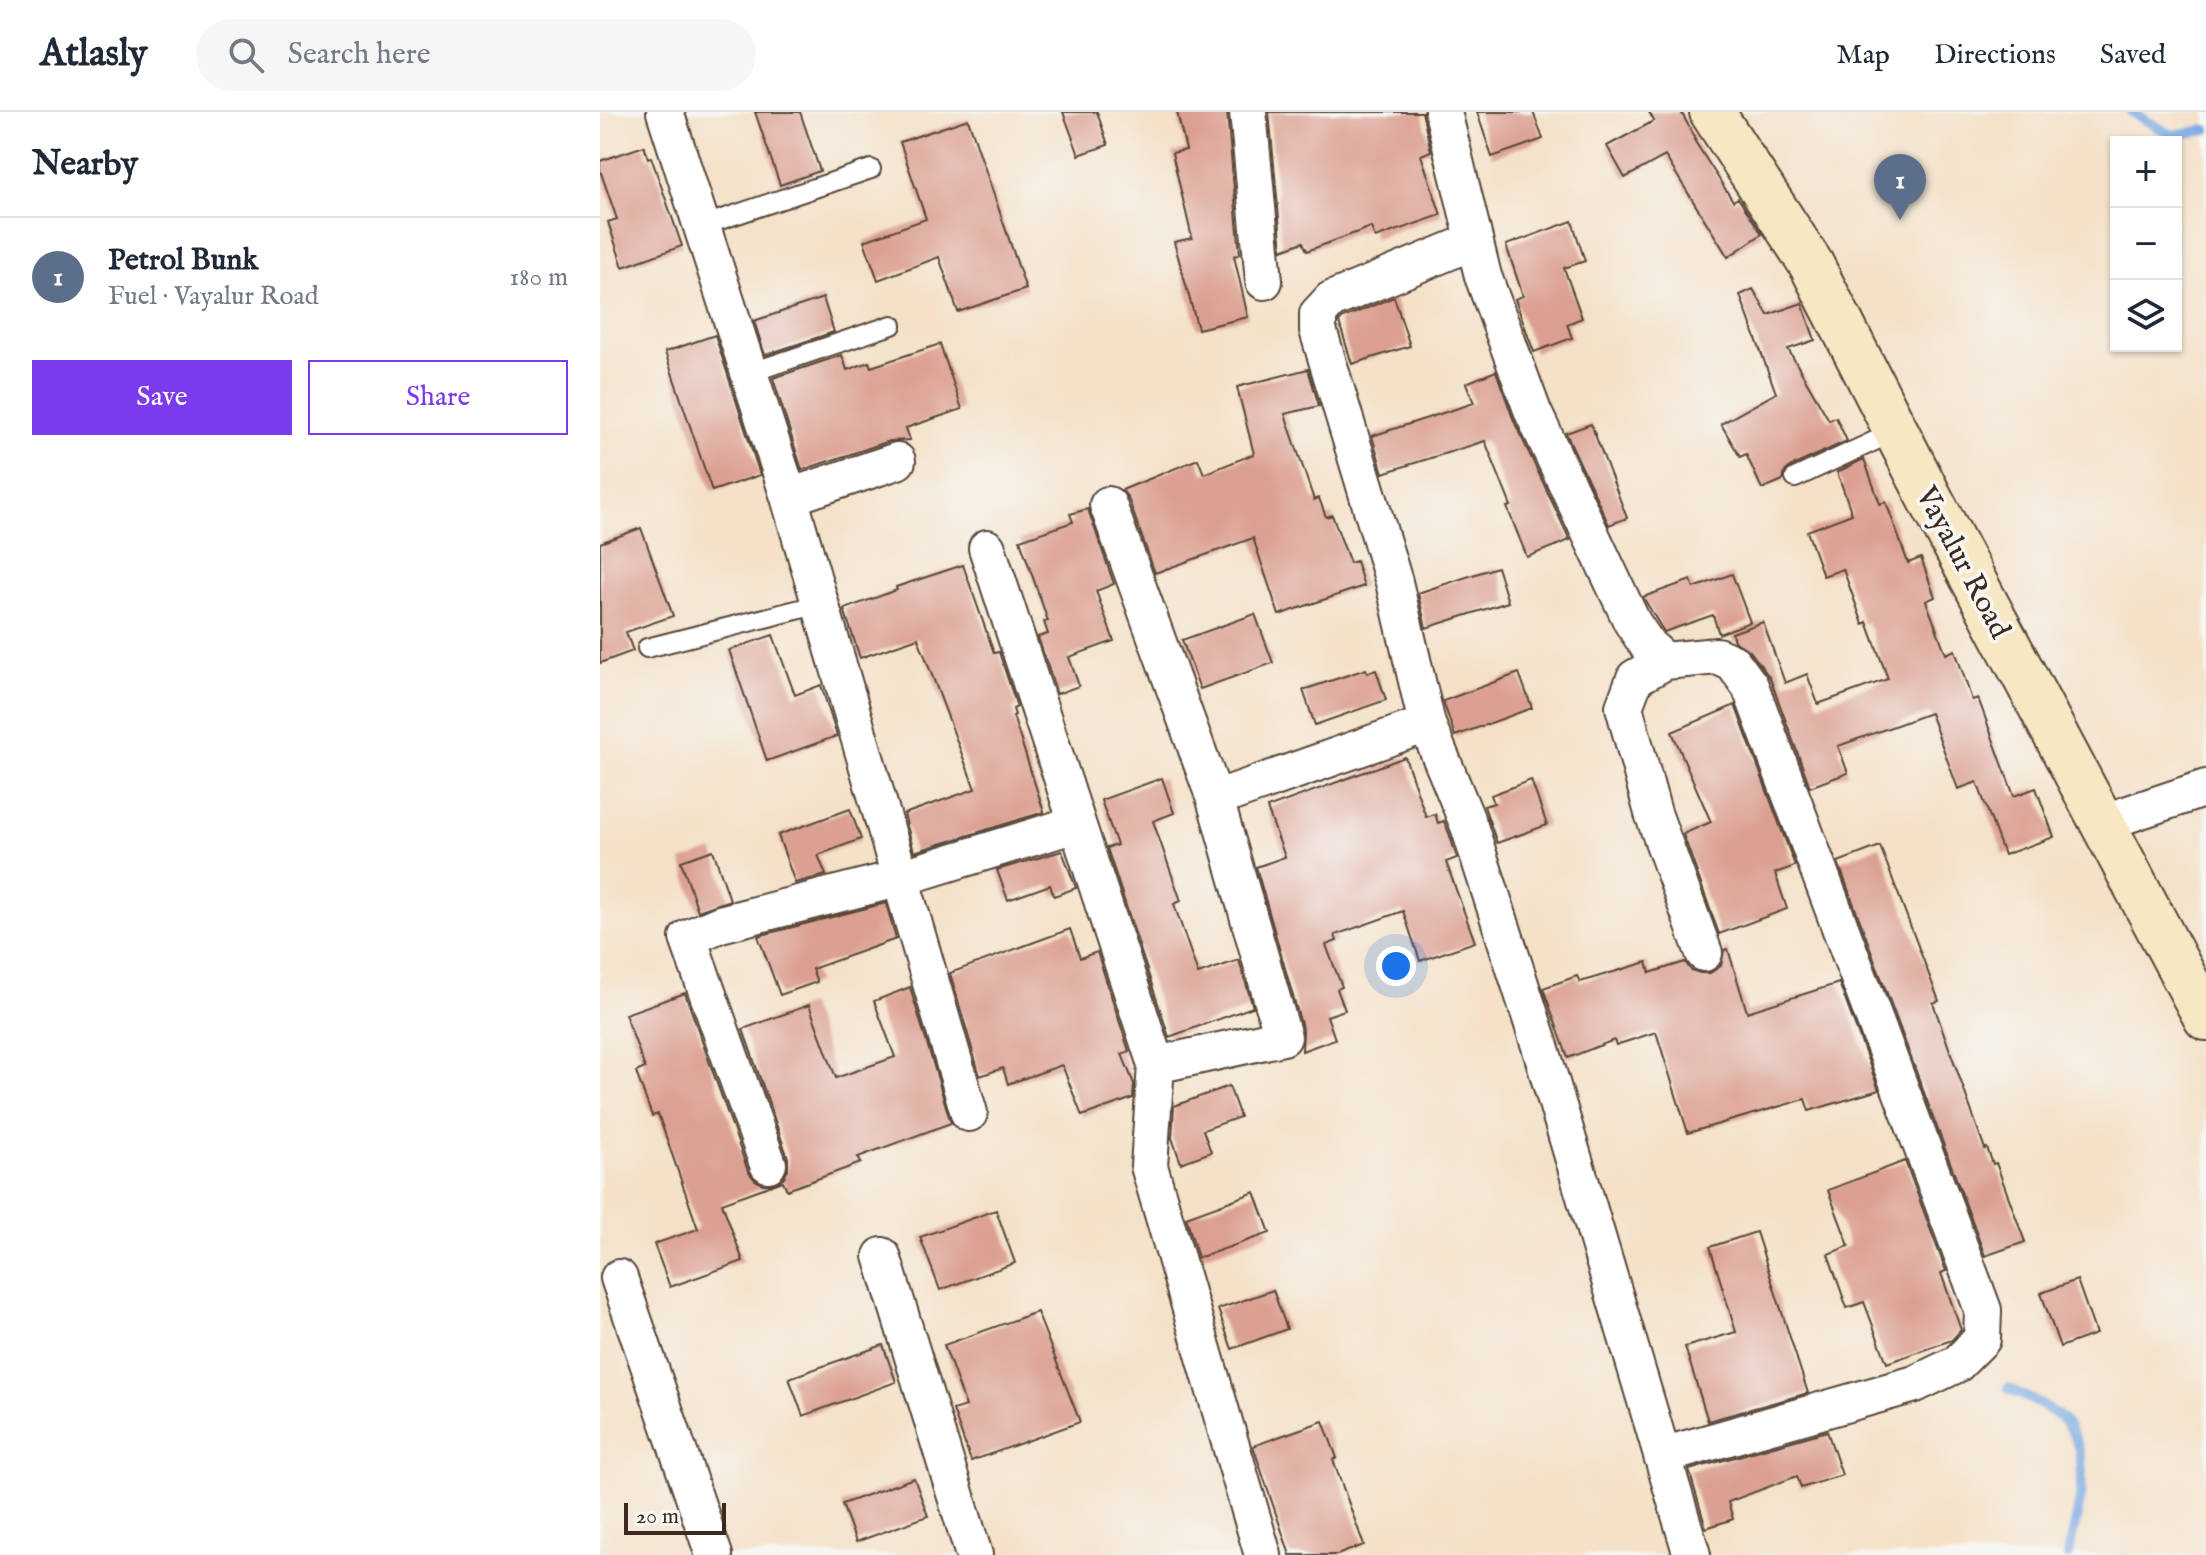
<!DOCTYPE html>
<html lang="en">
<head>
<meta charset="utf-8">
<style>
	:root { --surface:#fff; --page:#f6f6f7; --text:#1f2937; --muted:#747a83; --line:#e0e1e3; --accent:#7c3aed }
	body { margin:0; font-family:"IM FELL English",serif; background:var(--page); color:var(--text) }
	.controls { position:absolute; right:24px; top:24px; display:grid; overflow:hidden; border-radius:0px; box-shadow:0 2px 6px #0004 }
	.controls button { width:72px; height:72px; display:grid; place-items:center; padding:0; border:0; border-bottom:2px solid var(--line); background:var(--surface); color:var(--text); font:40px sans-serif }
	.scale { position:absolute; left:24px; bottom:20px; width:102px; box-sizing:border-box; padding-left:8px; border:4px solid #3b2a1e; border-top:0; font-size:22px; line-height:28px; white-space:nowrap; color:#3b2a1e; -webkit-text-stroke:6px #f6f6f2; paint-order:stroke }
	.you { position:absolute; left:796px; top:854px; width:28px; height:28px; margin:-20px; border:6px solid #fff; border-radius:50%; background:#1a73e8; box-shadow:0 0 0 12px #1a73e833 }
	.badge { display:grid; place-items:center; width:52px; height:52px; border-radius:50%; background:var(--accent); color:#fff; font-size:26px; font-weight:700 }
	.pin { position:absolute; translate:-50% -66px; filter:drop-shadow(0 2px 4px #0008) }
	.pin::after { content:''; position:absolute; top:42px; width:28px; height:24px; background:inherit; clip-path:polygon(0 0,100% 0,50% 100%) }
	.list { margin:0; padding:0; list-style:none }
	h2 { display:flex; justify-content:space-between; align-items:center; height:104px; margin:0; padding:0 32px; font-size:34px }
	h2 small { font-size:26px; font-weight:400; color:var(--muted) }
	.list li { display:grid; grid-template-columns:52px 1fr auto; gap:24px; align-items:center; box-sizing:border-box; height:120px; padding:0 32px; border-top:2px solid var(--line) }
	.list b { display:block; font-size:30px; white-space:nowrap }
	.list p { margin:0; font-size:26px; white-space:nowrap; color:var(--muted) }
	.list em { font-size:26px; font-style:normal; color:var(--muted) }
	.actions { display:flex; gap:16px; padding:24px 32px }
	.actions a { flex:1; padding:18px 0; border:2px solid var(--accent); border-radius:0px; text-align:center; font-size:28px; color:var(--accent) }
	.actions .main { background:var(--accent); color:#fff }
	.icon { flex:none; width:44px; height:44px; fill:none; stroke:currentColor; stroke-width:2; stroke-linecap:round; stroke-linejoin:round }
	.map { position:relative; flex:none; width:1606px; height:1443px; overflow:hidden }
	header { display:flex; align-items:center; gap:48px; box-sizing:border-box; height:112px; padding:0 40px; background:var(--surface); border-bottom:2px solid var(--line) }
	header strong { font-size:38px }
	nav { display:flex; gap:44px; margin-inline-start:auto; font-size:28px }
	.search { width:560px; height:72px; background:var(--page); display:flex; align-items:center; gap:20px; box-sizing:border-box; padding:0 28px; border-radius:44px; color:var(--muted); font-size:30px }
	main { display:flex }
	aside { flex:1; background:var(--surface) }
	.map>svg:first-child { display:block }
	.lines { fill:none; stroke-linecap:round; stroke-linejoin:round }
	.stream { stroke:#78a8e2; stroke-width:10 }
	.building { fill:#dca092 }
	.service-casing { stroke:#574538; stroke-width:22 }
	.minor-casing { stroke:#574538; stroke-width:40 }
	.secondary-casing { stroke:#574538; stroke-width:48 }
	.service { stroke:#fff; stroke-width:18 }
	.minor { stroke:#fff; stroke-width:36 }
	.secondary { stroke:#f7e8c3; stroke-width:44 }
	.labels { text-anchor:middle; stroke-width:7; stroke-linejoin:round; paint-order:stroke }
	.street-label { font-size:30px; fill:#3b2a1e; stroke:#f6f6f2 }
</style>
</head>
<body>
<header>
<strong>Atlasly</strong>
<div class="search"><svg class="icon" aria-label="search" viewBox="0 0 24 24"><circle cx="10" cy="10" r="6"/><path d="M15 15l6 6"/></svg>Search here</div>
<nav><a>Map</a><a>Directions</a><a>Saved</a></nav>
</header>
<main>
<aside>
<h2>Nearby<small></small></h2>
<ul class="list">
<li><span class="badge" style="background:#5c6f8a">1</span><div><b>Petrol Bunk</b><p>Fuel · Vayalur Road</p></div><em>180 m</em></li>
</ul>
<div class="actions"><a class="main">Save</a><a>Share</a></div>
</aside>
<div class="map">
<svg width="1606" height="1443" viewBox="0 0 1606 1443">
	<rect width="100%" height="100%" fill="#f6f6f2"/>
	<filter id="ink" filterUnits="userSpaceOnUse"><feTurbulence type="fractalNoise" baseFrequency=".0125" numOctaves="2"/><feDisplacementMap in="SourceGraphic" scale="16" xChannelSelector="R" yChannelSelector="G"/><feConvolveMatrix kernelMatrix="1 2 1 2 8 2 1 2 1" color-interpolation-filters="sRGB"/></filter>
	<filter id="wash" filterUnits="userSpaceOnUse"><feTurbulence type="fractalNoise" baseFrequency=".006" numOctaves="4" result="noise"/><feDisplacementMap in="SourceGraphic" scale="32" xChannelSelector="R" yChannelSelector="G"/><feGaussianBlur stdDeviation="1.8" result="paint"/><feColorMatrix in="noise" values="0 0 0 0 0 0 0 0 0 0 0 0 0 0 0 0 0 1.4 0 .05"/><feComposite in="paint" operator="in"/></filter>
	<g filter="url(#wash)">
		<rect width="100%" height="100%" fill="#f4e1c8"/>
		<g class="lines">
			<path class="stream" d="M1531 0 1572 23 1606 18
				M1408 1276C1423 1284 1451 1296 1462 1307 1497 1343 1477 1401 1468 1443"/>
		</g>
		<g id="blocks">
			<path class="building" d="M155 0H200L220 59 180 73Z
				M463 0H497L508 33 479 43Z
				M577 0H627L640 142 634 144 648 205 598 217 574 130 592 126 572 41 586 38Z
				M669 0H822L831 39 821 43 841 103 775 126 771 115 707 139 703 130 682 138Z
				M877 0H933L943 27 892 45Z
				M1049 0H1081L1096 27 1094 28 1133 89 1138 86 1162 122 1128 145 1065 44 1025 66 1007 34 1054 9Z
				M368 7 426 177 358 200 339 145 278 168 264 129 326 107 300 30Z
				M44 34 48 46 51 45 82 134 23 155 8 110 17 107 0 58V49Z
				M972 109 985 149 964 156 982 206 967 212 972 226 934 240 915 187 923 184 906 133Z
				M1153 177 1168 203 1202 191 1215 228 1188 237 1229 308 1236 305 1247 329 1190 355 1185 360 1183 368 1162 377 1146 342 1140 345 1121 312 1176 281 1140 183Z
				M794 185 810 234 752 252 739 210 743 206Z
				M223 186 234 220 165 243 154 209Z
				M115 223 160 363 112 379 65 240Z
				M340 232 362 297 306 316 310 328 290 329 202 358 173 266 242 243 247 258 269 250 271 255Z
				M708 257 719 294 685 302 714 388 719 386 726 405 732 403 750 451 756 449 764 474 679 503 653 426 555 461 528 386 522 378 598 347 604 362 654 342 637 275Z
				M896 259 914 309 970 428 927 445 907 395 911 394 885 329 783 361 772 324 874 291 866 271Z
				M991 312 1027 406 1009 413 966 321Z
				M1264 347 1280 392 1286 390 1308 451 1321 446 1335 485 1326 489 1346 542 1355 538 1372 588 1378 586 1414 684 1436 676 1454 725 1404 743 1377 670 1358 677 1330 601 1238 634 1248 661 1210 675 1170 566 1150 539 1134 529 1132 521 1163 510 1185 571 1207 562 1218 592 1288 567 1267 510 1263 512 1243 457 1223 464 1207 419 1252 402 1237 360Z
				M488 397 514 472 496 479 514 529 469 545 479 574 457 582 438 525 448 522 444 510 448 509 420 428 473 410 470 402Z
				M41 416 73 504 26 520 33 539 0 551V431Z
				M363 453 394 541 399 540 417 595 413 597 415 603 413 604 444 700 314 740 304 702 375 677 318 526 260 546 244 497 297 478 296 475Z
				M897 455 908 490 826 516 818 481Z
				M1132 462 1150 510 1119 522 1113 503 1064 520 1043 485 1091 468 1094 476Z
				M655 502 673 551 600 577 582 528Z
				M173 523 195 583 221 573 237 624 167 649 129 538Z
				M766 557 767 561 776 558 786 588 715 613 703 578Z
				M919 561 932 596 855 624 843 589Z
				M1135 593 1195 754 1175 761 1187 797 1119 822 1083 722 1111 710 1072 620Z
				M805 645 826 705 835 702 838 711 844 709 849 721 857 746 846 750 875 830 820 849 803 799 735 823 737 829 726 833 742 875 737 877 745 898 727 904 735 927 702 939 703 919 656 755 685 745 667 696Z
				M562 666 574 701 553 709 581 789 574 792 598 862 639 848 653 895 569 925 507 736 517 733 501 688Z
				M931 668 947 713 897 731 884 694 894 691 891 683Z
				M250 697 261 727 218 743 226 763 195 771 178 723Z
				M1280 734 1339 889 1333 891 1385 1037 1387 1036 1393 1052 1396 1051 1425 1130 1385 1144 1238 750Z
				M113 738 130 788 98 799 81 749Z
				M462 739 476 776 454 784 450 773 408 788 397 758Z
				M286 791 296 827 212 857 217 870 180 883 158 824Z
				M470 817 480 846 497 840 529 939 522 942 534 972 533 986 482 1004 462 953 408 972 403 956 380 964 350 861Z
				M1128 837 1147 900 1239 871 1279 978 1209 999 1205 987 1088 1021 1056 920 1016 933 1014 928 968 946 943 876 977 864 980 870 1047 850 1050 861 1085 850 1091 858 1100 861H1110L1121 854 1124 838Z
				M310 875 351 1011 258 1045 261 1051 187 1078 183 1069 122 1091 143 1149 70 1175 54 1132 98 1117 58 1002 52 1004 36 960 45 956 25 902 85 881 148 1059 155 1068 163 1072H174L184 1065 188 1057V1046L143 917 209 893 236 966 295 945 274 889Z
				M629 974 640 1005 603 1018 611 1040 581 1051 572 1026 574 994Z
				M1305 1049 1346 1159 1341 1161 1361 1218 1352 1228 1287 1251 1264 1190 1247 1196 1228 1142 1249 1134 1228 1078Z
				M655 1080 670 1121 598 1146 586 1105Z
				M396 1098 415 1151 340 1178 320 1125Z
				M1156 1120 1208 1281 1108 1309 1085 1235 1136 1220 1110 1135Z
				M1477 1168 1496 1222 1460 1235 1441 1181Z
				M673 1178 687 1217 632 1237 618 1197Z
				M437 1200 480 1310 371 1349 353 1298 366 1294 344 1233Z
				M283 1233 296 1270 203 1304 189 1266Z
				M723 1309 737 1346 733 1348 764 1433 737 1443H690L653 1334Z
				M1227 1319 1242 1363 1201 1376 1197 1364 1128 1390 1133 1407 1106 1416 1089 1358Z
				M314 1366 328 1404 256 1430 242 1392Z"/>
		</g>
	</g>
	<g filter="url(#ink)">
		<use href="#blocks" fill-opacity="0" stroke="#574538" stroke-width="2"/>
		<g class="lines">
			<g class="service-casing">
				<path id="service" d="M102 114 271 57
					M149 261 292 213
					M1195 366 1296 319
					M47 536 220 492"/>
			</g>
			<g class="minor-casing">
				<path id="minor" d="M65 0 189 385 369 1001
					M648 0 664 169
					M843 0 883 164 933 300 1032 510 1048 534 1065 549 1117 544 1133 551 1150 574 1383 1198 1382 1227 1357 1252 1315 1272 1062 1344
					M874 129 731 188 718 202V218L794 470 827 612 869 714 940 934 1092 1443
					M189 385 297 349
					M508 393 615 687 683 925 556 953
					M387 436 556 953 549 1054 663 1443
					M1065 549 1035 566 1024 595 1053 701 1104 841
					M615 687 827 612
					M1502 711 1606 676
					M168 1052 88 826 120 812 300 766 476 712
					M282 1144 374 1443
					M19 1166 114 1443"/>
			</g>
			<g class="secondary-casing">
				<path id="secondary" d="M1112 0 1211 152 1331 388 1606 906"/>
			</g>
			<use href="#service" class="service"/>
			<use href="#minor" class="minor"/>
			<use href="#secondary" class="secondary"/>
		</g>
	</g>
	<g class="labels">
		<g class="street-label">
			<text transform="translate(1364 450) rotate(62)" y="10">Vayalur Road</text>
		</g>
	</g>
</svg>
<div class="controls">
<button>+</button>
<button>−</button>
<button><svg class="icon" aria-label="layers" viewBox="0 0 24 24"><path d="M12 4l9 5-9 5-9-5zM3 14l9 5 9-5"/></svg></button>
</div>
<div class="scale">20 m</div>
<div class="you"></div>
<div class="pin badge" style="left:1300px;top:108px;background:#5c6f8a">1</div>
</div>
</main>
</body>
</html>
